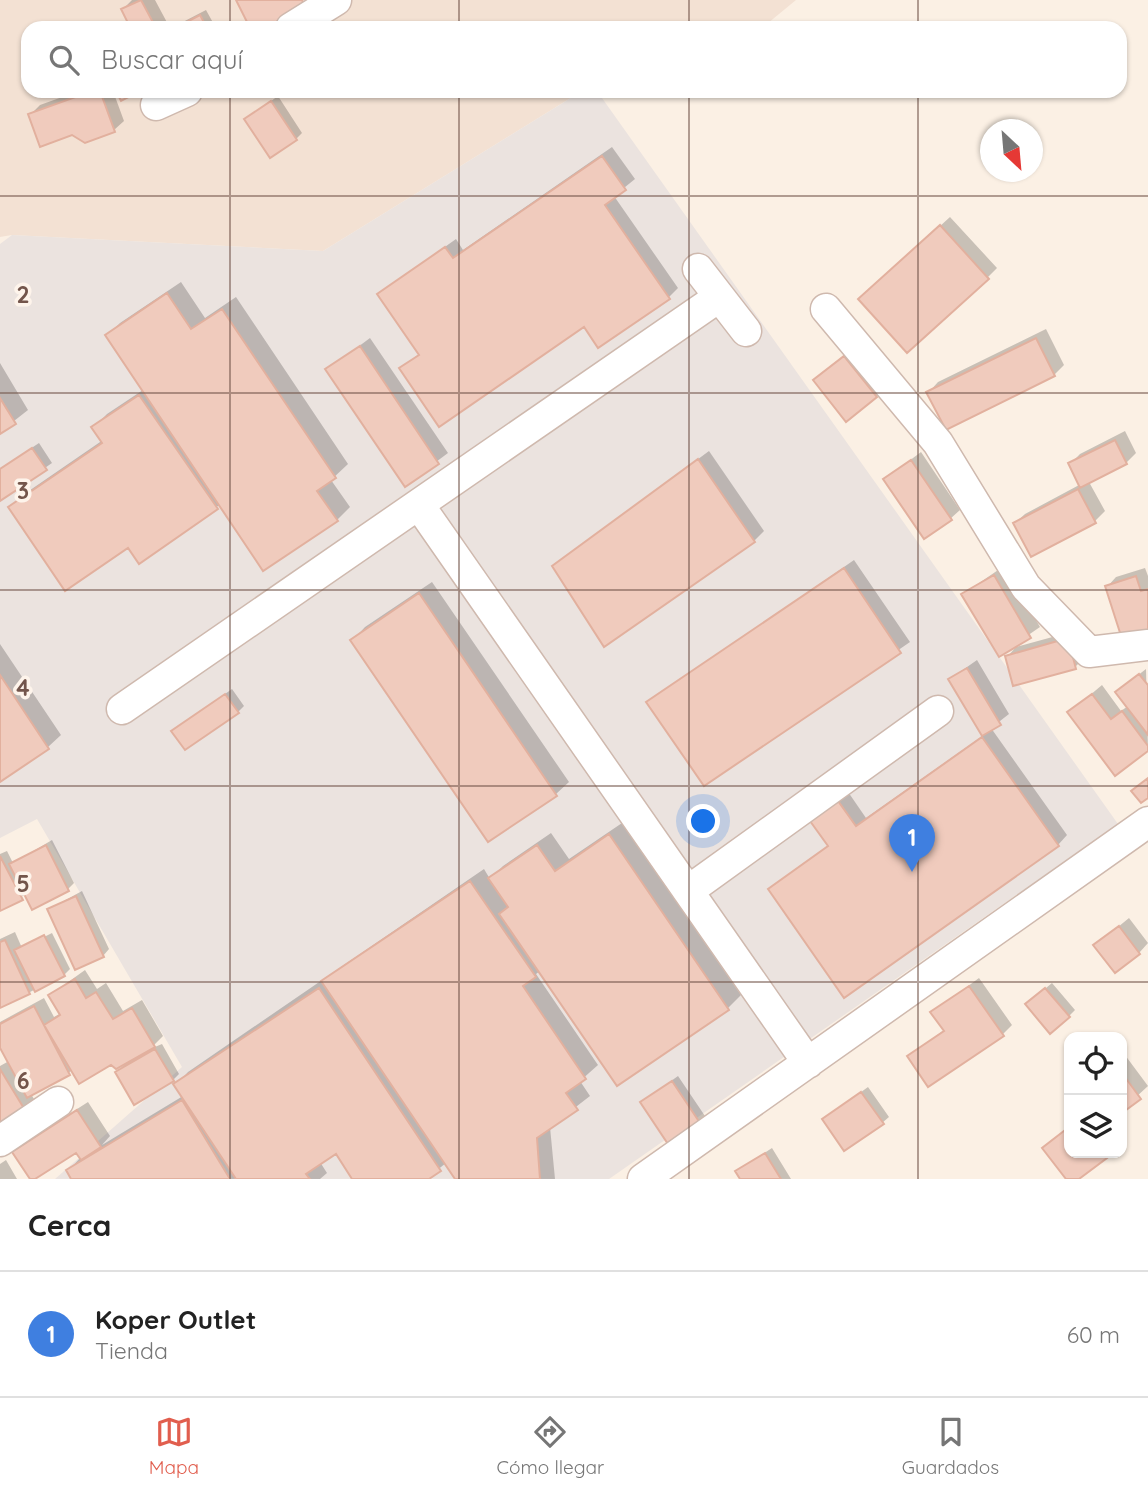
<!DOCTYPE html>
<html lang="es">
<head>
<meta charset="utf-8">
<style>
	:root { --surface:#fff; --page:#f2f2f2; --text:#222; --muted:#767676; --line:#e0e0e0; --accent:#e15e4e }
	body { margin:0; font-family:Quicksand,sans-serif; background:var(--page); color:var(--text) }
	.controls { position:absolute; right:21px; bottom:21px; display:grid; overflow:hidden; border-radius:14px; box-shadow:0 2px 5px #0004 }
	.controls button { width:63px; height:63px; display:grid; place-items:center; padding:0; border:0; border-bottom:2px solid var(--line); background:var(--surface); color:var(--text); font:35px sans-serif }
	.compass { position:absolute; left:980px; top:119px; width:63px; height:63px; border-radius:50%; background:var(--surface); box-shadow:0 2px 5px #0004; rotate:154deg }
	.you { position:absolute; left:704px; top:822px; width:24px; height:24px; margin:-18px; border:5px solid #fff; border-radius:50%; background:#1a73e8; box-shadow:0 0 0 10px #1a73e833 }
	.badge { display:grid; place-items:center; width:46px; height:46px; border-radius:50%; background:var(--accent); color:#fff; font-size:23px; font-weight:700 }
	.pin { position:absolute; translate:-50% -58px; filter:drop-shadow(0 2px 4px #0008) }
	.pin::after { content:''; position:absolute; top:37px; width:24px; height:21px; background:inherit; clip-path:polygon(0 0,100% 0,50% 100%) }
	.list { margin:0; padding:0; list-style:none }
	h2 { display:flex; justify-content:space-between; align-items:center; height:91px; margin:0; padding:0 28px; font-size:30px }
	h2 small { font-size:23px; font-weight:400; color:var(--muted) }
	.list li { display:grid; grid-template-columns:46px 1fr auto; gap:21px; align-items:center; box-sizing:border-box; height:126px; padding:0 28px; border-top:2px solid var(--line) }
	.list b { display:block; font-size:26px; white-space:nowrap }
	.list p { margin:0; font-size:23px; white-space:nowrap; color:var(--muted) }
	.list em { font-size:23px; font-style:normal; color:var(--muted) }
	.icon { flex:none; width:38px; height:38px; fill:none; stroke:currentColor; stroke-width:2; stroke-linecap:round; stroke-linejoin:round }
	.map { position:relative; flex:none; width:1148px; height:1179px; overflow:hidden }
	.search { position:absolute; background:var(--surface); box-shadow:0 2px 5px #0004; left:21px; right:21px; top:21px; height:77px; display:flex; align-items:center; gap:18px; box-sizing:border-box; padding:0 24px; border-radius:21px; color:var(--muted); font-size:26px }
	.sheet { height:217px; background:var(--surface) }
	nav { display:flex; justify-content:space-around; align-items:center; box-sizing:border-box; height:98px; border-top:2px solid var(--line); background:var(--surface); font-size:19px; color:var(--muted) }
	nav a { display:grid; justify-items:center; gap:4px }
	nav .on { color:var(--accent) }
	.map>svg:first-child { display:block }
	.residential { fill:#f3e1d3 }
	.industrial { fill:#ebe3df }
	.shadow { fill:#0003 }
	.building { fill:#f0cbbd; stroke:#e2b09e; stroke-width:2 }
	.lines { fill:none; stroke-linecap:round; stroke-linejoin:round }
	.minor-casing { stroke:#cfb9ae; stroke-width:33 }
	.minor { stroke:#fff; stroke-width:30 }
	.grid { fill:none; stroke:#73554b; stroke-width:2; stroke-opacity:0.55 }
	.grid-label { font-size:23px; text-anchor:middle; font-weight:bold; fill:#73554b; stroke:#fef4eb; stroke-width:7; stroke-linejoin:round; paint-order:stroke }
</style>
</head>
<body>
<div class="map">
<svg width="1148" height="1179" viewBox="0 0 1148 1179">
	<rect width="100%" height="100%" fill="#fbf0e4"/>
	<path class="residential" d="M0 0H796L762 28H28V91H582L323 251 12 235 0 237Z"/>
	<path class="industrial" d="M582 91H597L1118 824 609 1179H55L182 1067 37 819 0 838V244L12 235 323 251Z"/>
	<path class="shadow" d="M132 0H155L170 28H119L130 22 123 9Z
		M206 10 216 28H176L179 24Z
		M79 91H113L124 121 114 130 72 133 30 115 40 105Z
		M278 96 302 133 296 139 246 119Z
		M612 147 635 179 614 196 678 288 668 298 584 325 401 369 420 353 379 294 456 239 463 250Z
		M950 217 997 268 987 278 870 290Z
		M181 282 205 318 236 297 348 464 331 480 350 507 337 520 220 505 128 546 10 508 23 495 103 440 94 427 107 414 143 390 107 336 120 323Z
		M1046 329 1064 365 1054 375 929 392 938 382Z
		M370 338 448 453 405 485 327 370Z
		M854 347 885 387 876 396 815 380Z
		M0 363 28 410 0 432Z
		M1125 431 1136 453 1126 463 1089 482 1105 511 1095 521 1032 555 1015 523 1025 514 1081 484 1070 464 1080 454Z
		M39 443 52 463 0 499V469Z
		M709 451 764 531 754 541 554 566Z
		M921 452 960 510 950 519 885 479Z
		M854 560 910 642 704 784 649 703Z
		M1004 566 1040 627 999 655 963 594Z
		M1145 568 1148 576V632L1107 587 1116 577Z
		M432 582 569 782 556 794 353 640 365 627Z
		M1078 630 1085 657 1075 667 1007 657 1016 647Z
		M0 644 61 735 48 747 0 780Z
		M977 660 1009 714 991 728 1067 835 1058 845 770 889 829 845 807 815 844 786 866 818 984 735 950 679Z
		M1146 669 1148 749 1070 712 1102 685 1121 711 1128 706 1124 686Z
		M232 689 244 706 238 712 173 731Z
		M622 823 741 995 728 1008 618 1084 540 971 536 974 598 1065 580 1081 590 1096 550 1127 555 1179H457L446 1163 426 1179H355L336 1151 320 1162 327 1173 320 1179H73L68 1171 81 1157 77 1150 32 1179 14 1152 24 1143 88 1102 110 1136 102 1145 183 1096 176 1085 188 1072 484 869 490 879 503 866 551 833 569 859Z
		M52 840 74 883 68 889 26 894 0 909V854L7 851 13 863Z
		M82 891 109 949 103 956 49 909Z
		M1129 918 1148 943 1139 953 1096 945Z
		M15 932 22 948 52 933 70 969 64 975 0 1007V939Z
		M85 970 97 989 106 983 123 1011 142 1000 163 1036 150 1049 162 1044 179 1074 173 1080 117 1072 127 1062 73 1070 31 1094 37 1104 0 1130V1066L9 1061 0 1044V1022L44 998 54 1017 61 1013 50 995Z
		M979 978 1012 1025 1002 1035 909 1056 944 1030 933 1012Z
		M1052 983 1075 1010 1069 1016 1034 998Z
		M1122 1051 1148 1086 1122 1110Z
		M678 1076 705 1116 699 1122 642 1102Z
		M868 1087 889 1117 882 1123 824 1119Z
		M1069 1128V1153H1109L1076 1179H1069L1051 1142Z
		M772 1148 791 1179H742L737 1171Z
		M6 1160 17 1179H0V1164Z"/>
	<path class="building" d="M141 0 156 28H124L129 25 121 9Z
		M236 0H302L306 8 265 28H250Z
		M200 15 207 28H175Z
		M92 91H100L115 132 85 143 72 135 40 147 28 114Z
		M116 91H140L121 101Z
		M271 101 297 140 270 158 244 119Z
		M602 156 626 190 605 205 670 299 598 348 584 327 439 427 399 368 419 355 377 294 445 247 453 258Z
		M940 225 989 279 907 353 858 299Z
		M167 293 191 329 222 309 336 478 317 491 338 521 263 571 105 335Z
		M1036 338 1055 376 946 430 926 392Z
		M360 346 439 464 405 487 325 369Z
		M844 356 877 397 846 422 813 380Z
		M139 395 218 509 139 564 128 548 65 591 8 507 102 443 91 427Z
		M0 398 16 424 0 434Z
		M1115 440 1127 464 1080 488 1068 463Z
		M32 448 47 470 0 501V469Z
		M698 459 755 542 604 647 552 566Z
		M911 460 952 520 924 539 883 479Z
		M1078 489 1096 523 1031 557 1013 523Z
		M844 568 901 653 704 786 646 702Z
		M994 575 1031 638 999 657 961 594Z
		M1136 576 1141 591 1148 589V634L1123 642 1105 586Z
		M419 593 557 796 488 842 350 640Z
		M1068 638 1076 669 1013 686 1005 656Z
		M967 668 1001 725 982 736 948 679Z
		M1139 674 1148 685V735L1115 692Z
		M0 675 49 749 0 782Z
		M225 694 239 713 185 750 171 731Z
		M1092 694 1111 719 1122 711 1148 746V751L1115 776 1067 712Z
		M982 737 1059 846 844 998 768 889 828 846 805 814 833 794 856 826Z
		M1148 778V798L1141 803 1131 791Z
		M609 834 729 1010 617 1086 499 914 508 907 488 878 537 845 555 871Z
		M46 845 69 891 32 910 9 864Z
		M0 856 23 900 0 911Z
		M470 881 536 977 523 986 586 1079 566 1093 578 1110 537 1138 540 1179H455L321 981Z
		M76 896 104 957 75 970 47 909Z
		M1119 926 1140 954 1115 973 1093 945Z
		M44 935 65 976 35 992 14 950Z
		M5 940 30 994 0 1008V942Z
		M75 979 86 998 96 992 113 1019 132 1008 155 1047 116 1069 111 1065 79 1084 44 1025 60 1015 48 995Z
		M969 986 1004 1036 928 1087 907 1056 944 1031 930 1012Z
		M319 988 441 1171 429 1179H352L336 1154 306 1174 310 1179H236L173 1084Z
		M1045 988 1070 1017 1050 1034 1025 1004Z
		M34 1006 70 1075 27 1098 0 1048V1024Z
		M155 1049 174 1081 134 1105 115 1072Z
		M0 1069 28 1115 0 1132Z
		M1122 1073 1141 1099 1122 1113Z
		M672 1081 700 1123 668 1144 640 1102Z
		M861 1092 884 1124 844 1151 822 1119Z
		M182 1100 230 1179H71L66 1170Z
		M77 1110 101 1147 81 1160 76 1153 35 1179H30L12 1152Z
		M1069 1127V1153H1103L1107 1158 1079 1179H1066L1042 1148Z
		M765 1153 781 1179H740L735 1171Z"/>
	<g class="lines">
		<g class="minor-casing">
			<path id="minor" d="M291 28 336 0
				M156 105 187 91
				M698 269 746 331
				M826 309 938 443 1026 587 1089 652 1148 645
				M419 505 808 1063
				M122 709 719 297
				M688 891 938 711
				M0 1141 58 1102
				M643 1179 1148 822"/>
		</g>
		<use href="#minor" class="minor"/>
	</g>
	<path class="grid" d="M230 0V28M459 0V28M689 0V28M918 0V28M230 91V1179M459 91V1179M689 91V1179M918 91V1179M0 196H1148M0 393H1148M0 590H1148M0 786H1148M0 982H1148"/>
	<g class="grid-label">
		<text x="23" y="303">2</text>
		<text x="23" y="499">3</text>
		<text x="23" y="696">4</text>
		<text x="23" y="892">5</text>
		<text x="23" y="1089">6</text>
	</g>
</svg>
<div class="controls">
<button><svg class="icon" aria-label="locate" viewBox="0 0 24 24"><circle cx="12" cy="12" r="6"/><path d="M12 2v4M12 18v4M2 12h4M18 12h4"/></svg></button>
<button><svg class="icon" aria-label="layers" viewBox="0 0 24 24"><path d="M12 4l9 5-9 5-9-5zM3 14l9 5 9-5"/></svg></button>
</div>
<svg class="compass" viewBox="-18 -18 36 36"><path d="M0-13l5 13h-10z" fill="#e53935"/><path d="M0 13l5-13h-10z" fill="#767676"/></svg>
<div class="you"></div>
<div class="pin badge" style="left:912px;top:872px;background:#3f7fe0">1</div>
<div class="search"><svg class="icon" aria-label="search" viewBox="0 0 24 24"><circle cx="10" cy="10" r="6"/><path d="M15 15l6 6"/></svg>Buscar aquí</div>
</div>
<section class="sheet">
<h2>Cerca<small></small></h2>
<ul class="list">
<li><span class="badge" style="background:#3f7fe0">1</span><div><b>Koper Outlet</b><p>Tienda</p></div><em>60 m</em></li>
</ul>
</section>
<nav>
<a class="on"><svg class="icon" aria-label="map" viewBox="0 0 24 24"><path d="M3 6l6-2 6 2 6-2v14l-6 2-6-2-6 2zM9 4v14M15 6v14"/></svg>Mapa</a>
<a><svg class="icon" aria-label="directions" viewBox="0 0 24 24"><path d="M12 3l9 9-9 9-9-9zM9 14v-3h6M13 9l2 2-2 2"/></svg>Cómo llegar</a>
<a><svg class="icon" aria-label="saved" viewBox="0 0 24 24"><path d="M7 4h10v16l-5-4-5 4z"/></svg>Guardados</a>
</nav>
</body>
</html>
